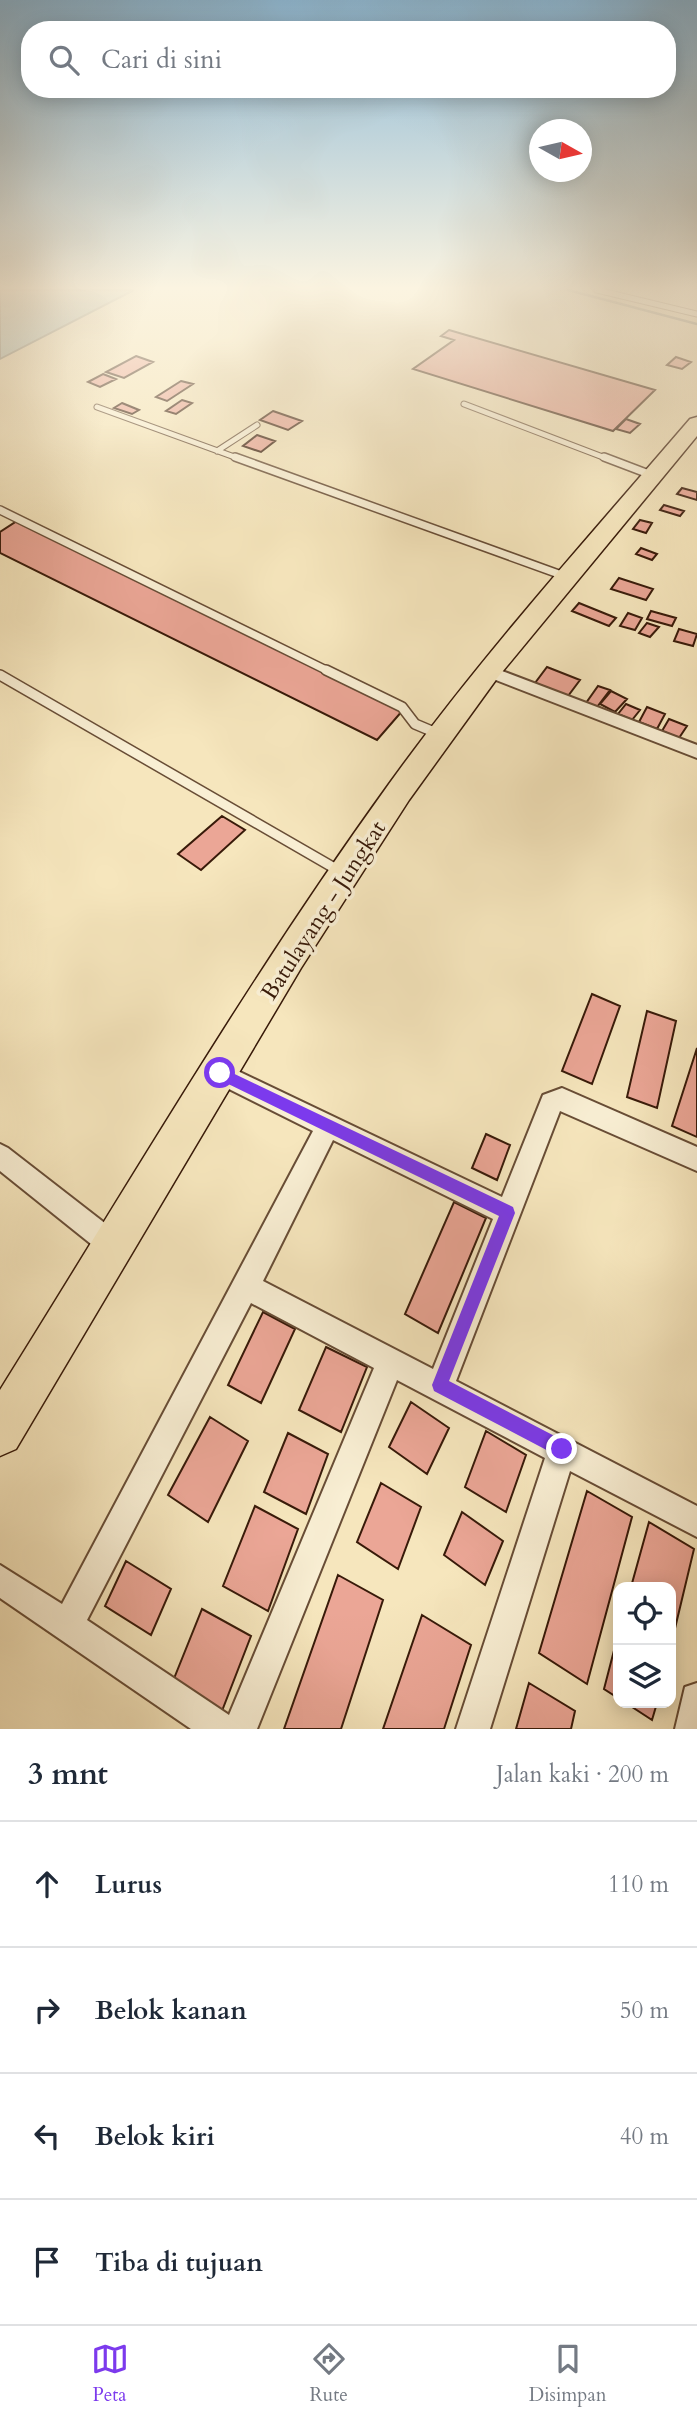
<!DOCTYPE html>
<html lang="id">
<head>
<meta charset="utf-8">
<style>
	:root { --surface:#fff; --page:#f6f6f7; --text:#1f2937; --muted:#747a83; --line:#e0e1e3; --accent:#7c3aed }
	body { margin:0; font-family:Cardo,serif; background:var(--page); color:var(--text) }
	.controls { position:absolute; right:21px; bottom:21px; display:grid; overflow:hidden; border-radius:14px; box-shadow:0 4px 18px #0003 }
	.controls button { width:63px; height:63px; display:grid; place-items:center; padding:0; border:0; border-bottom:2px solid var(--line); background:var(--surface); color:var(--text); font:35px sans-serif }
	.compass { position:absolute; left:529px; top:119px; width:63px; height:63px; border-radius:50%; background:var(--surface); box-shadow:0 4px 18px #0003; rotate:98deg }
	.stop { position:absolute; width:21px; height:21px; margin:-16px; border:5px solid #7c3aed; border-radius:50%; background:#fff }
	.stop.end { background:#7c3aed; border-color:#fff; box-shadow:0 2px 7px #0008 }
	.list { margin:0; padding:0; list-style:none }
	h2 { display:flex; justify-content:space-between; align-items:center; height:91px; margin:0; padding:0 28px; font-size:30px }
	h2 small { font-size:23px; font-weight:400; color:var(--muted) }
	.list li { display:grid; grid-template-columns:46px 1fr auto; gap:21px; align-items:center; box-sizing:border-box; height:126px; padding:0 28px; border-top:2px solid var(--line) }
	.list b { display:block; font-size:26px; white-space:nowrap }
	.list em { font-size:23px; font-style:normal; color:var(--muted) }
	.icon { flex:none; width:38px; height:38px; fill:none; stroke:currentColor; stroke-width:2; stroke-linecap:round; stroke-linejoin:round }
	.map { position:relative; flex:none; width:697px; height:1729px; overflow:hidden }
	.search { position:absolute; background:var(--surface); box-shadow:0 4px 18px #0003; left:21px; right:21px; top:21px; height:77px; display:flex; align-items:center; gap:18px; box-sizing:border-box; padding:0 24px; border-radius:28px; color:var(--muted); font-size:26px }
	.sheet { height:595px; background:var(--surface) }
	nav { display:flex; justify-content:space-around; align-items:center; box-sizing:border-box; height:98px; border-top:2px solid var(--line); background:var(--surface); font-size:19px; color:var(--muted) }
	nav a { display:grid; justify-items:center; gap:4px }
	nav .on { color:var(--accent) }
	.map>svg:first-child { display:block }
	.water { fill:#a1bdbb; stroke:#777c74; stroke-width:2 }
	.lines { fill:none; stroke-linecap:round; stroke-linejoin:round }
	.stream { stroke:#777c74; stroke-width:2.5 }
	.building { fill:#eba696; stroke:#381a09; stroke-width:2 }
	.service-far2-casing { stroke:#684d36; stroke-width:7 }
	.service-far1-casing { stroke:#684d36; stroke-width:10 }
	.service-casing { stroke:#684d36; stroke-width:12 }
	.minor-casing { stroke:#684d36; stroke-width:4 }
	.trunk-casing { stroke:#381a09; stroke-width:3 }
	.service-far2 { stroke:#f9efd4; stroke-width:5 }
	.service-far1 { stroke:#f9efd4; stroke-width:7 }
	.service { stroke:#f9efd4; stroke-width:9 }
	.minor { fill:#f9efd4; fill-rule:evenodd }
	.trunk { fill:#f6e6bd; fill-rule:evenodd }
	.route { fill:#7c3aed }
	.labels { text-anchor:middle; stroke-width:7; stroke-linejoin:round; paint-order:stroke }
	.street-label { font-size:23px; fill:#381a09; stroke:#f9efd4 }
</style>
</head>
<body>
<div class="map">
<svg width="697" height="1729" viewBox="0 0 697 1729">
	<rect width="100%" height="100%" fill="#f6e6bd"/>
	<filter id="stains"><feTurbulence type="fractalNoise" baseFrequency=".00286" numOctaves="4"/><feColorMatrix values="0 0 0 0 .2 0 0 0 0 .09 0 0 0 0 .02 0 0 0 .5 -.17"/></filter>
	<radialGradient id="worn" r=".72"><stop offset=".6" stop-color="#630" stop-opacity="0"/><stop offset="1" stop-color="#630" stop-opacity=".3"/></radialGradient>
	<path class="water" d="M0 290H134L0 359Z"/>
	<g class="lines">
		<path class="stream" d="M568 290 697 324"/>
	</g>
	<path class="building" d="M449 330 655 390 613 431 413 369 454 340 441 336Z
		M136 356 153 362 124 378 106 372Z
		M676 357 691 362 682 369 667 365Z
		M103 374 116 379 100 387 88 382Z
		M181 381 193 384 167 401 156 397Z
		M182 400 192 403 176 414 166 411Z
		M122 403 139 410 132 414 114 408Z
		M273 411 302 421 288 430 260 420Z
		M626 419 640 424 630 433 616 429Z
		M257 435 275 441 261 452 243 446Z
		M682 488 697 492V500L677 494Z
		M664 505 684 511 680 516 660 510Z
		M640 520 652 523 646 533 633 529Z
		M17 521 403 710 377 740 0 553V532Z
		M641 548 657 554 652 560 636 554Z
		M619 578 653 589 646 600 611 589Z
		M579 603 616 618 609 626 572 611Z
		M651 611 676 618 672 626 647 619Z
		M628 613 642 618 635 630 620 626Z
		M647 623 659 627 650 637 639 633Z
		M679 629 697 634 693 646 674 641Z
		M547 667 580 680 568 696 535 683Z
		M598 686 610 690 597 707 586 703Z
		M611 691 627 699 615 712 600 704Z
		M626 704 640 710 632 720 618 714Z
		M647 707 665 714 657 729 639 722Z
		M669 719 687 726 679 738 662 731Z
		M222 816 245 830 201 870 178 854Z
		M592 994 620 1006 592 1084 562 1071Z
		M647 1011 676 1021 657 1108 627 1097Z
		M697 1048V1137L672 1126Z
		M486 1134 510 1145 497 1180 472 1168Z
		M454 1202 486 1218 438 1333 405 1314Z
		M263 1312 295 1329 261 1403 228 1385Z
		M326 1347 367 1367 341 1432 299 1410Z
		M411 1402 449 1428 427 1474 389 1447Z
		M210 1417 248 1441 208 1522 168 1495Z
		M486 1431 526 1455 506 1512 465 1487Z
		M288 1433 328 1454 306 1514 264 1492Z
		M381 1483 421 1507 398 1569 357 1542Z
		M587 1491 632 1517 587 1684 539 1653Z
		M255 1506 298 1529 268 1611 223 1586Z
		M462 1512 503 1541 485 1585 444 1555Z
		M649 1522 694 1549 671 1645V1587H631Z
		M126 1561 171 1589 151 1635 105 1606Z
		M338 1575 383 1600 341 1729H284Z
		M202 1609 251 1636 220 1716 171 1686Z
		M422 1615 471 1645 444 1729H383Z
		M618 1635V1698L604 1689Z
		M529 1683 575 1711 571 1729H516Z
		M626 1703H657L652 1720Z"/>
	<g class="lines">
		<g class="service-far2-casing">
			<path id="service-far2" d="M597 290 697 314
				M464 404 608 459
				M97 407 240 459
				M217 451 257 425"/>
		</g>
		<g class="service-far1-casing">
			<path id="service-far1" d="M235 457 567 577
				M604 457 654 476
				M0 510 330 672"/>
		</g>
		<g class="service-casing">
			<path id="service" d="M326 670 402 707 415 724 441 735
				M0 675 343 873"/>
		</g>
		<g class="minor-casing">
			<path id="minor" d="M489 666 697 745V758L483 675 481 671Z
				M221 1063 502 1197 543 1095 562 1088 697 1147V1171L560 1111 456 1381 697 1506V1537L570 1471 490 1729H456L545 1458 397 1380 257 1729H191L0 1598V1565L62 1604 313 1131 213 1081 210 1074 213 1067ZM333 1140 493 1219 433 1369 263 1281ZM251 1303 374 1368 229 1715 87 1620Z
				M0 1144 8 1148 124 1238 128 1247 124 1256 115 1260 106 1256 0 1171Z
				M697 1683V1729H675L685 1687Z"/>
		</g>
		<g class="trunk-casing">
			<path id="trunk" d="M697 417V436L498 677 409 800 301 968 16 1449 0 1456V1390C127 1187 248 979 389 784 481 656 587 539 690 419Z"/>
		</g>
		<use href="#service-far2" class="service-far2"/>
		<use href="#service-far1" class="service-far1"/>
		<use href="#service" class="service"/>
		<use href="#minor" class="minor"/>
		<use href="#trunk" class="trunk"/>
	</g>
	<linearGradient id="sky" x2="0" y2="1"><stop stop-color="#8bb8d6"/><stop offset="0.54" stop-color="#fbf4e1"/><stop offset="1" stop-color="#fbf4e1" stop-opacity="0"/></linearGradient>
	<rect width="697" height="533" fill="url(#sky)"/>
	<path class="route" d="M220 1067 513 1207 515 1213 449 1381 568 1443 570 1449 568 1455 562 1457 556 1455 434 1391 432 1385 499 1216 216 1078 214 1073Z"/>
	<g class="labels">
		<g class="street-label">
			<text transform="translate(323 910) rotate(-57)" y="8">Batulayang - Jungkat</text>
		</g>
	</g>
	<rect width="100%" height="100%" filter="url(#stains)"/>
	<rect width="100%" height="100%" fill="url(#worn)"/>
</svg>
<div class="controls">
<button><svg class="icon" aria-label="locate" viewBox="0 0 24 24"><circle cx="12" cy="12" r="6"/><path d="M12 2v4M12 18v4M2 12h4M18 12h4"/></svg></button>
<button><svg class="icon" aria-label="layers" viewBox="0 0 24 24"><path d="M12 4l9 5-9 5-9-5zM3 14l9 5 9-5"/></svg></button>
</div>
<svg class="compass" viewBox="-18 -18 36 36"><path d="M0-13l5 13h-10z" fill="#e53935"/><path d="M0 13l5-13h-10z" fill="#747a83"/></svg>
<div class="stop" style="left:220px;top:1073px"></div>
<div class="stop end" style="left:562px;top:1449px"></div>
<div class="search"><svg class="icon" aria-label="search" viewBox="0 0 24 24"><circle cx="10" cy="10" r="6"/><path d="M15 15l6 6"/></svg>Cari di sini</div>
</div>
<section class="sheet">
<h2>3 mnt<small>Jalan kaki · 200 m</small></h2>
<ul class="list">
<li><svg class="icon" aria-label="ahead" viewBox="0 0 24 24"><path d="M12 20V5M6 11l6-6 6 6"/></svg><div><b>Lurus</b></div><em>110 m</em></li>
<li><svg class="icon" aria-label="right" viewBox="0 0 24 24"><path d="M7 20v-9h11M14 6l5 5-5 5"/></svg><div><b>Belok kanan</b></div><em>50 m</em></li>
<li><svg class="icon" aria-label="left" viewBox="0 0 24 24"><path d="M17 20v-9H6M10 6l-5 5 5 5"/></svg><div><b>Belok kiri</b></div><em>40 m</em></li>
<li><svg class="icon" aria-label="arrive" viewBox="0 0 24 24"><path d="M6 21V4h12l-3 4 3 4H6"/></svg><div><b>Tiba di tujuan</b></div></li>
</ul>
</section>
<nav>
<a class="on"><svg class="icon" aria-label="map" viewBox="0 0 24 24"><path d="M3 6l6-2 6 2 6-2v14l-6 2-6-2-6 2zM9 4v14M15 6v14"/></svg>Peta</a>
<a><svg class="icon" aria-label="directions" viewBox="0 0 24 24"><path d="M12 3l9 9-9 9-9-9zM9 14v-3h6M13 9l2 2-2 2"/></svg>Rute</a>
<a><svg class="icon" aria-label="saved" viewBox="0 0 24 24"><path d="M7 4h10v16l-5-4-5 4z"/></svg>Disimpan</a>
</nav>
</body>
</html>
